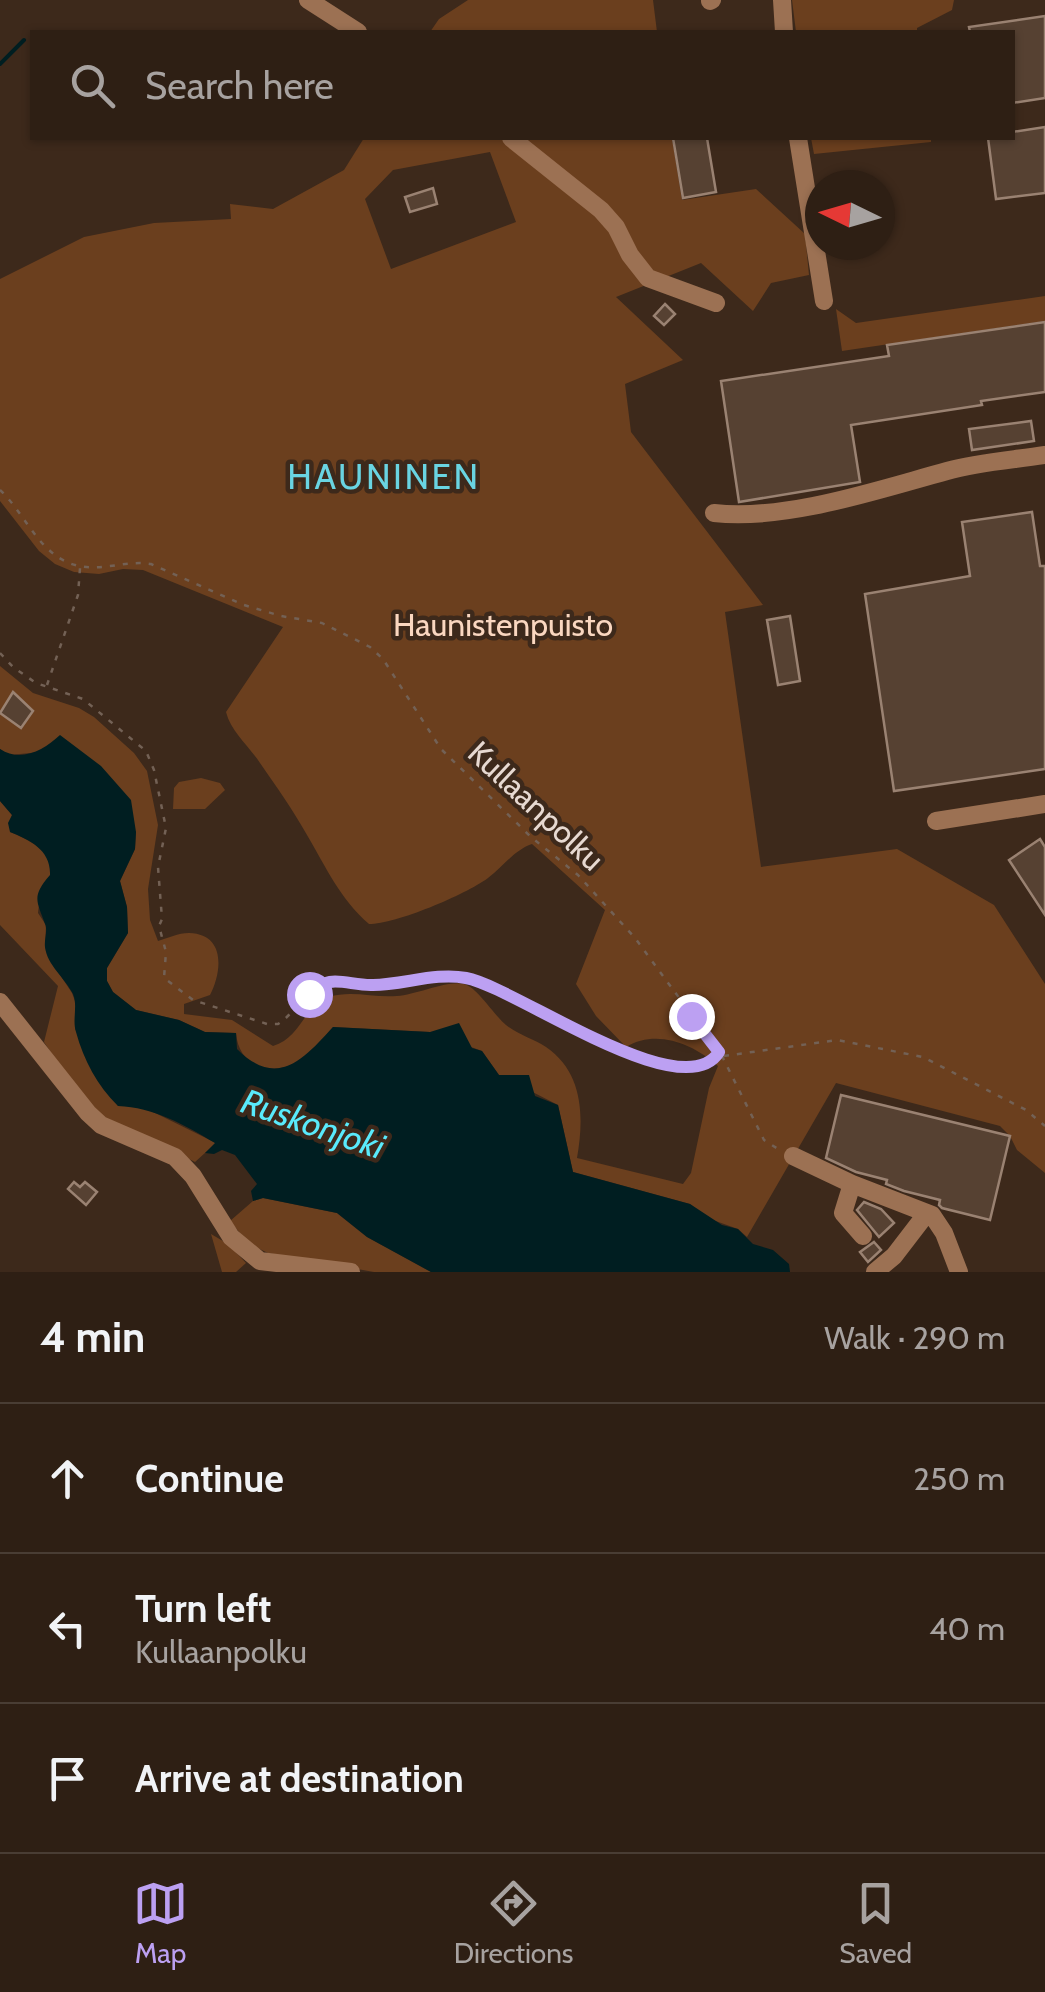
<!DOCTYPE html>
<html lang="en">
<head>
<meta charset="utf-8">
<style>
	:root { --surface:#2e1f14; --page:#36271d; --text:#f1f3f6; --muted:#a7a2a0; --line:#493d34; --accent:#bca0f2 }
	body { margin:0; font-family:Cabin,sans-serif; background:var(--page); color:var(--text) }
	.compass { position:absolute; left:805px; top:170px; width:90px; height:90px; border-radius:50%; background:var(--surface); box-shadow:0 2px 8px #0004; rotate:275deg }
	.stop { position:absolute; width:30px; height:30px; margin:-22px; border:8px solid #bca0f2; border-radius:50%; background:#fff }
	.stop.end { background:#bca0f2; border-color:#fff; box-shadow:0 2px 10px #0008 }
	.list { margin:0; padding:0; list-style:none }
	h2 { display:flex; justify-content:space-between; align-items:center; height:130px; margin:0; padding:0 40px; font-size:42px }
	h2 small { font-size:32px; font-weight:400; color:var(--muted) }
	.list li { display:grid; grid-template-columns:65px 1fr auto; gap:30px; align-items:center; box-sizing:border-box; height:150px; padding:0 40px; border-top:2px solid var(--line) }
	.list b { display:block; font-size:38px; white-space:nowrap }
	.list p { margin:0; font-size:32px; white-space:nowrap; color:var(--muted) }
	.list em { font-size:32px; font-style:normal; color:var(--muted) }
	.icon { flex:none; width:55px; height:55px; fill:none; stroke:currentColor; stroke-width:2; stroke-linecap:round; stroke-linejoin:round }
	.map { position:relative; flex:none; width:1045px; height:1272px; overflow:hidden }
	.search { position:absolute; background:var(--surface); box-shadow:0 2px 8px #0004; left:30px; right:30px; top:30px; height:110px; display:flex; align-items:center; gap:25px; box-sizing:border-box; padding:0 35px; border-radius:0px; color:var(--muted); font-size:38px }
	.sheet { height:580px; background:var(--surface) }
	nav { display:flex; justify-content:space-around; align-items:center; box-sizing:border-box; height:140px; border-top:2px solid var(--line); background:var(--surface); font-size:28px; color:var(--muted) }
	nav a { display:grid; justify-items:center; gap:5px }
	nav .on { color:var(--accent) }
	.map>svg:first-child { display:block }
	.green { fill:#6b3f1e; fill-rule:evenodd }
	.water { fill:#001e21 }
	.lines { fill:none; stroke-linecap:round; stroke-linejoin:round }
	.stream { stroke:#001e21; stroke-width:4 }
	.building { fill:#564132; stroke:#9a8272; stroke-width:2.5 }
	.path { stroke:#736155; stroke-width:2.5; stroke-dasharray:5 8; stroke-linecap:butt }
	.minor { stroke:#9c7153; stroke-width:18 }
	.route { stroke:#bca0f2; stroke-width:12 }
	.labels { text-anchor:middle; stroke-width:9; stroke-linejoin:round; paint-order:stroke }
	.park-label { font-size:32px; fill:#fad7c0; stroke:#3d291b }
	.street-label { font-size:32px; fill:#e7d9d1; stroke:#3d291b }
	.neighbourhood-label { font-size:35px; letter-spacing:2.5px; fill:#69d4e2; stroke:#3d291b }
	.water-label { font-size:35px; font-style:italic; fill:#59eafb; stroke:#3d291b }
</style>
</head>
<body>
<div class="map">
<svg width="1045" height="1272" viewBox="0 0 1045 1272">
	<rect width="100%" height="100%" fill="#3d291b"/>
	<path class="green" d="M468 0H653L657 32H430L439 19Z
		M792 0H954L952 10 917 28V32H796Z
		M364 138H672L682 200 756 189 805 234 809 275 771 283 753 311 701 263 616 297 683 360 625 384 631 432 763 605 725 612 761 867 897 849 994 905 1045 984V1173L1017 1150 1010 1136 1000 1126 836 1083 747 1237 738 1229 710 1219 690 1204 573 1172 558 1105 499 1075 482 1051 430 1032 333 1027C323 1038 313 1054 300 1061 271 1077 239 1068 236 1033L205 1032 179 1020 136 1010 113 992 107 981V968L128 933 127 907 120 881 135 849 136 832 41 752 9 755 0 749V666L33 693 79 708 94 717 134 753 147 771 158 825 148 889 150 920 158 941C168 938 178 933 189 933 226 934 222 972 210 995L184 1004V1014L232 1020 273 1046C301 1038 304 1005 329 997 351 990 374 998 397 996 416 995 448 980 464 984 477 987 493 1014 506 1025 518 1035 534 1039 546 1047 584 1073 584 1118 577 1158L683 1184 691 1173 709 1088 718 1066C692 1043 656 1029 626 1047L596 1016 576 984 605 910 532 844C514 850 503 867 488 878 465 895 396 924 369 924 340 899 326 867 307 835 293 810 276 786 260 763 249 746 231 732 226 712L283 627 143 570 123 569 99 574 74 572 55 564 39 551 0 501V279L84 237 154 223 231 219 230 204 273 209 344 170ZM490 152 516 222 391 269 365 199 393 170Z
		M811 138H931V142L814 154Z
		M1045 296V321L842 351 836 309 856 323Z
		M201 778 220 783 225 790 205 809H173L174 788 179 782Z
		M0 801 12 815 10 832C25 838 59 853 50 876 42 893 41 892 38 913L46 925 45 947 49 958 72 993 76 1004 75 1029 118 1106H141L216 1143 195 1162 102 1116 81 1098 44 1042 58 986 0 925Z
		M263 1198 337 1213 367 1237 431 1272H374L268 1253 249 1244 230 1221 253 1201Z
		M211 1234 228 1244 246 1263 236 1272H222Z"/>
	<path class="water" d="M60 735 101 766 131 800 136 832 135 849 120 881 127 907 128 933 107 968V981L113 992 136 1010 179 1020 205 1032 236 1033 237 1049C277 1089 303 1060 333 1027L430 1032 459 1023 472 1048 482 1051 499 1075H529L535 1096 558 1105 573 1172 690 1204 722 1225 738 1229 753 1244 773 1250 789 1264 790 1272H431L367 1237 337 1213 263 1198 253 1201 251 1191 257 1184 235 1155 222 1150 214 1154 205 1153 215 1143C185 1125 153 1107 118 1106 97 1085 84 1061 76 1032 72 1020 78 1006 73 994 65 978 47 965 45 947 44 939 48 931 45 924 37 901 31 897 50 875 51 850 30 840 10 832L8 823 12 815 0 801V749C21 763 44 750 60 735Z"/>
	<g class="lines">
		<path class="stream" d="M0 64 24 40"/>
	</g>
	<path class="building" d="M1045 16V98L1012 103V32H970L969 27Z
		M1045 127V193L996 199 988 138H1012V132Z
		M673 138H707L716 192 683 198Z
		M433 188 437 204 410 212 405 197Z
		M665 304 675 314 664 325 654 316Z
		M1045 322V392L981 401 982 405 851 425 860 482 739 502 721 381 889 356 887 345Z
		M1031 421 1034 441 972 450 969 429Z
		M1032 512 1040 566H1045V769L894 791 865 594 970 576 962 522Z
		M790 616 800 681 778 685 767 620Z
		M13 692 33 711 21 728 0 713Z
		M1040 839 1045 847V915L1009 860Z
		M841 1095 1010 1136 990 1220 942 1208 939 1205 940 1200 904 1191 886 1184 887 1180 856 1172 826 1158Z
		M74 1182 80 1187 85 1182 97 1192 86 1205 68 1189Z
		M864 1202 881 1209 894 1223 879 1237 857 1210Z
		M874 1242 881 1250 868 1262 860 1252Z"/>
	<g class="lines">
		<path class="path" d="M0 490C26 514 40 558 79 566 103 571 127 560 151 564L244 605 281 616 322 623 370 647 383 659 441 749 531 837 578 875 635 938 722 1056 764 1140 778 1149
			M0 653 13 667 36 683 83 699 146 751 154 770 166 828 158 867 162 919 159 926 166 952 164 978 193 1000 267 1024H278C295 1014 304 990 322 983 341 976 356 986 375 985 404 984 438 972 467 978 513 989 684 1107 718 1053
			M47 685 78 595 80 568
			M724 1056 837 1040 923 1057 1026 1110 1045 1126"/>
		<path class="minor" d="M308 0 358 32
			M782 0 784 32
			M710 1 712 0
			M511 138 601 210 616 227 630 255 648 278 716 303
			M798 138 824 301
			M714 513C786 521 877 490 947 471 978 462 1013 460 1045 455
			M936 821 1045 804
			M0 1002 88 1113 101 1125 175 1157 193 1176 231 1237 260 1261 351 1272
			M793 1156 852 1184 932 1215 944 1233 959 1272
			M852 1184 843 1213 863 1236
			M875 1272 894 1256 927 1213"/>
	</g>
	<g class="lines">
		<path class="route" d="M309 994C329 972 348 986 373 985 403 985 436 972 466 978 515 987 683 1109 719 1052L691 1016"/>
	</g>
	<g class="labels">
		<g class="park-label">
			<text x="503" y="636">Haunistenpuisto</text>
		</g>
		<g class="street-label">
			<text transform="translate(536 806) rotate(43)" y="11">Kullaanpolku</text>
		</g>
		<g class="neighbourhood-label">
			<text x="384" y="489">HAUNINEN</text>
		</g>
		<g class="water-label">
			<text transform="translate(313 1124) rotate(19)" y="12">Ruskonjoki</text>
		</g>
	</g>
</svg>
<svg class="compass" viewBox="-18 -18 36 36"><path d="M0-13l5 13h-10z" fill="#e53935"/><path d="M0 13l5-13h-10z" fill="#a7a2a0"/></svg>
<div class="stop" style="left:309px;top:994px"></div>
<div class="stop end" style="left:691px;top:1016px"></div>
<div class="search"><svg class="icon" aria-label="search" viewBox="0 0 24 24"><circle cx="10" cy="10" r="6"/><path d="M15 15l6 6"/></svg>Search here</div>
</div>
<section class="sheet">
<h2>4 min<small>Walk · 290 m</small></h2>
<ul class="list">
<li><svg class="icon" aria-label="ahead" viewBox="0 0 24 24"><path d="M12 20V5M6 11l6-6 6 6"/></svg><div><b>Continue</b></div><em>250 m</em></li>
<li><svg class="icon" aria-label="left" viewBox="0 0 24 24"><path d="M17 20v-9H6M10 6l-5 5 5 5"/></svg><div><b>Turn left</b><p>Kullaanpolku</p></div><em>40 m</em></li>
<li><svg class="icon" aria-label="arrive" viewBox="0 0 24 24"><path d="M6 21V4h12l-3 4 3 4H6"/></svg><div><b>Arrive at destination</b></div></li>
</ul>
</section>
<nav>
<a class="on"><svg class="icon" aria-label="map" viewBox="0 0 24 24"><path d="M3 6l6-2 6 2 6-2v14l-6 2-6-2-6 2zM9 4v14M15 6v14"/></svg>Map</a>
<a><svg class="icon" aria-label="directions" viewBox="0 0 24 24"><path d="M12 3l9 9-9 9-9-9zM9 14v-3h6M13 9l2 2-2 2"/></svg>Directions</a>
<a><svg class="icon" aria-label="saved" viewBox="0 0 24 24"><path d="M7 4h10v16l-5-4-5 4z"/></svg>Saved</a>
</nav>
</body>
</html>
